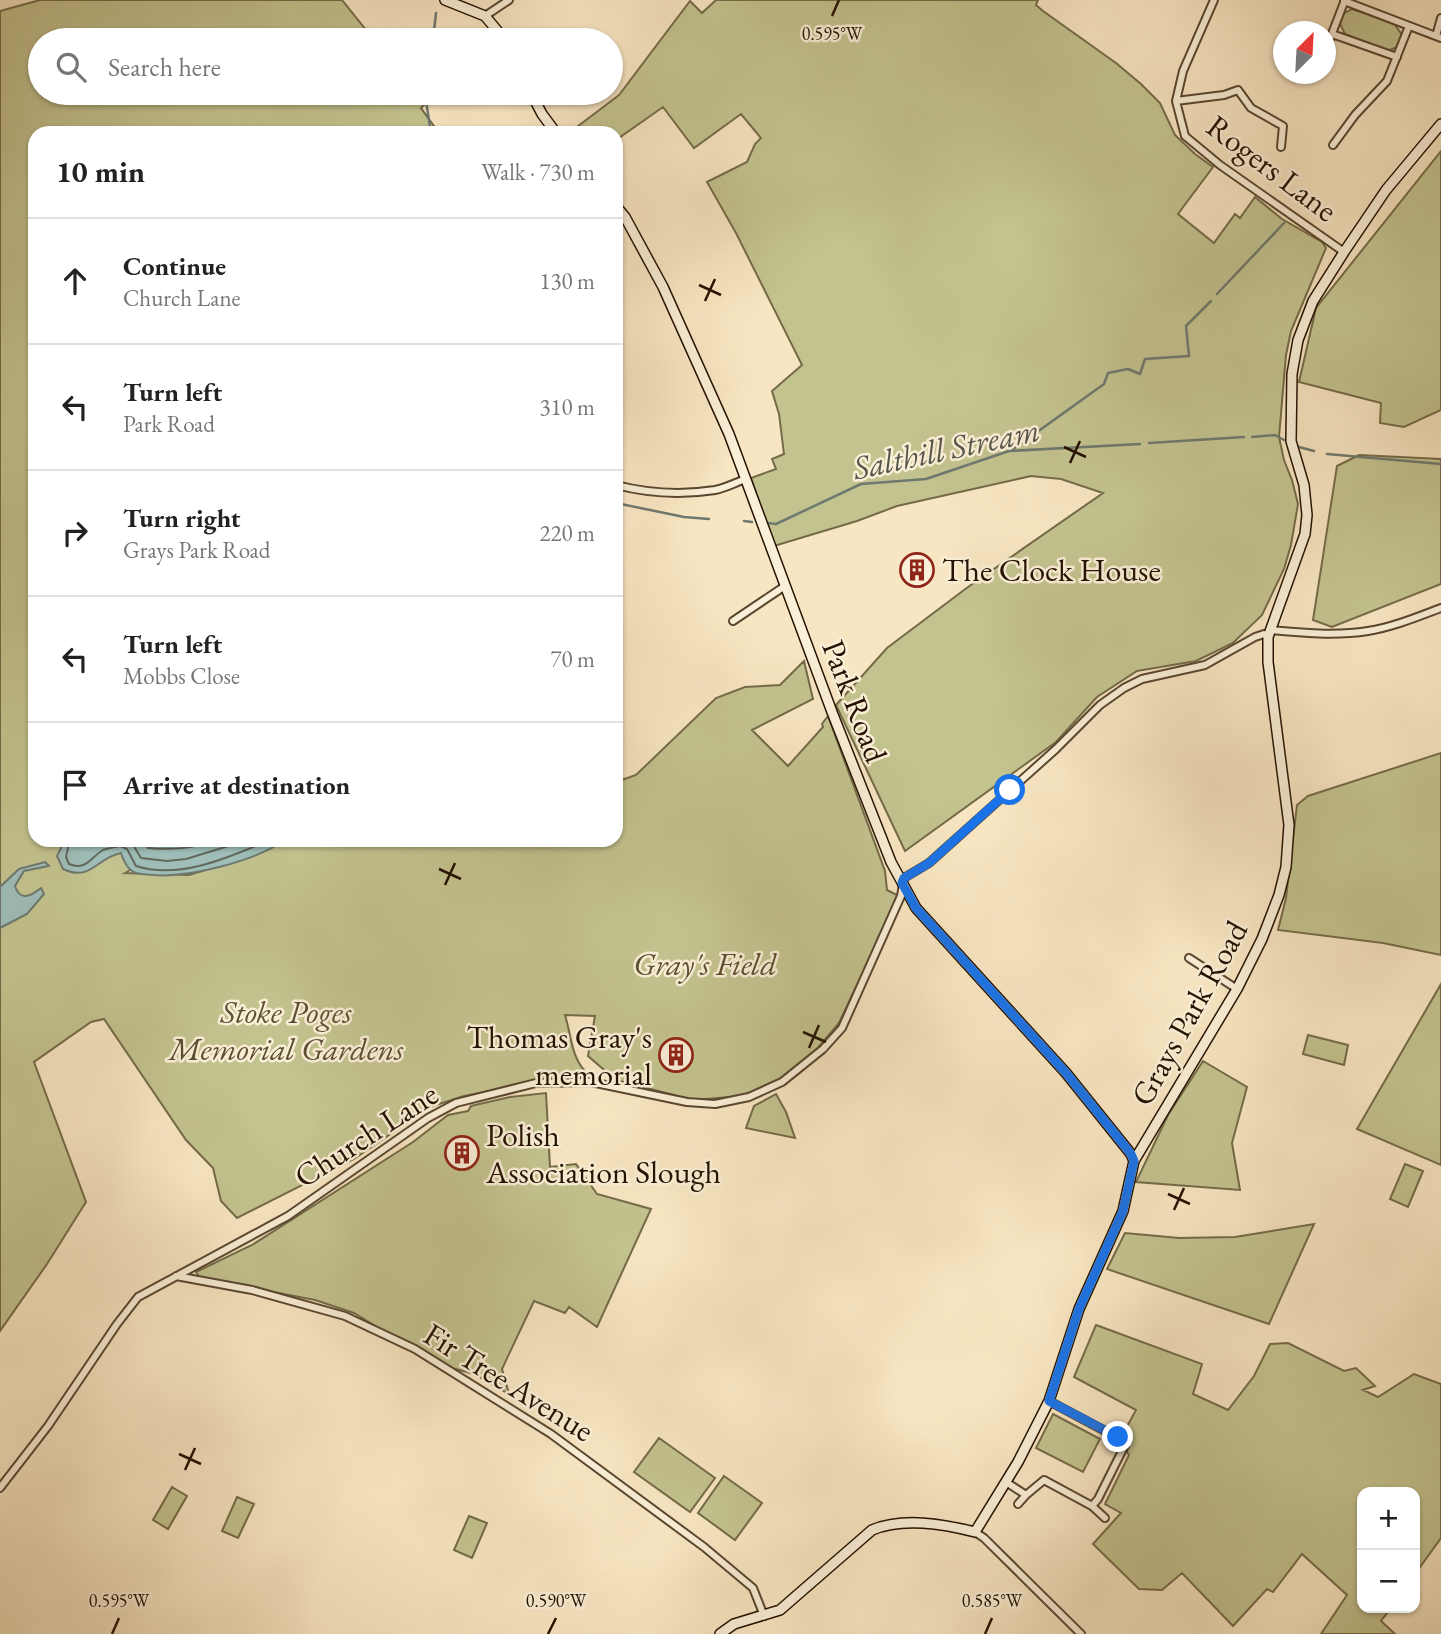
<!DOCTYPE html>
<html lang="en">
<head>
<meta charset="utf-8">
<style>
	:root { --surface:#fff; --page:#f6f6f6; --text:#222; --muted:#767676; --line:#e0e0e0 }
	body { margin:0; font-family:"EB Garamond",serif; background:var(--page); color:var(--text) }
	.controls { position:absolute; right:21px; bottom:21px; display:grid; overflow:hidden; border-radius:14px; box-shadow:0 2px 5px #0004 }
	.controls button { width:63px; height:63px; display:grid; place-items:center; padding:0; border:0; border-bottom:2px solid var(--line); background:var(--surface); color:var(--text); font:35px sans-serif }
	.compass { position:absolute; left:1273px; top:21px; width:63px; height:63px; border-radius:50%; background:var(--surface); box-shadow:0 2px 5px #0004; rotate:24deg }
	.stop { position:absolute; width:21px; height:21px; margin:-16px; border:5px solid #1a73e8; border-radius:50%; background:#fff }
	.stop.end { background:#1a73e8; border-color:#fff; box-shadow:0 2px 7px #0008 }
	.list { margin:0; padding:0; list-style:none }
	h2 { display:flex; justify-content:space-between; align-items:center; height:91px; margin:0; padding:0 28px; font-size:30px }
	h2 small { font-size:23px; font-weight:400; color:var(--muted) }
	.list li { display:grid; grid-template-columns:46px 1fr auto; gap:21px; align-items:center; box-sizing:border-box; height:126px; padding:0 28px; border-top:2px solid var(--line) }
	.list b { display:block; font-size:26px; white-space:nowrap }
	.list p { margin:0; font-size:23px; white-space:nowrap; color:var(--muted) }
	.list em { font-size:23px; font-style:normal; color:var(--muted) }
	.icon { flex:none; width:38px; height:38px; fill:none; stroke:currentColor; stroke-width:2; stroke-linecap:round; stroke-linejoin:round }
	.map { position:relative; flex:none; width:1441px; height:1634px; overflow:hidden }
	.search { position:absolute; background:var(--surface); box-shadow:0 2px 5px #0004; left:28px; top:28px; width:595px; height:77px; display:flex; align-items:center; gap:18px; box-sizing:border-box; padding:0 24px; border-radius:38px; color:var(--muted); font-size:26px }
	.panel { position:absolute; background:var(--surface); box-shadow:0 2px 5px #0004; left:28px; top:126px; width:595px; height:721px; border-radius:21px }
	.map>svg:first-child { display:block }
	.green { fill:#c3c38f; stroke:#746a48; stroke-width:2 }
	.water { fill:#9fbeb9; stroke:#6e796f; stroke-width:2 }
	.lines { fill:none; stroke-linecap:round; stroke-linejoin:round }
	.shore { stroke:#62685c; stroke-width:2 }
	.stream { stroke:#6e796f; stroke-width:2.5 }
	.street-casing { stroke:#594630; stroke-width:10 }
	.secondary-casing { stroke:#241100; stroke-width:12 }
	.street { stroke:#faefd7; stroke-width:6 }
	.secondary { stroke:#faefd7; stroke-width:9 }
	.route { stroke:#1a73e8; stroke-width:9 }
	.ticks { fill:none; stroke:#241100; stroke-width:2.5 }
	.labels { text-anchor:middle; stroke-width:5; stroke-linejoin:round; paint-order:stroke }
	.street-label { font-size:32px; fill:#241100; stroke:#faefd7 }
	.poi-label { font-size:32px; fill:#241100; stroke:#faefd7; text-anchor:start }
	.park-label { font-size:32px; font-style:italic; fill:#5c4f32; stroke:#faefd7 }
	.water-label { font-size:33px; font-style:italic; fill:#55564a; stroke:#faefd7 }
	.ticks-label { font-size:18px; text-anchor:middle; fill:#241100; stroke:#faefd7; stroke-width:5; stroke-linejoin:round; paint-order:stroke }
</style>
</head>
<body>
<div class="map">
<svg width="1441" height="1634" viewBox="0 0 1441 1634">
	<rect width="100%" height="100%" fill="#f8e6c2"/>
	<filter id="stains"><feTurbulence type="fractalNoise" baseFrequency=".00286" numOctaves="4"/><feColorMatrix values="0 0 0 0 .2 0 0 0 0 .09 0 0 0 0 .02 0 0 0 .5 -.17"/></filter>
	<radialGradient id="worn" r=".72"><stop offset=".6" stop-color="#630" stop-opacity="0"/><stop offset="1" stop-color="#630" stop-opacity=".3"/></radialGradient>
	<path class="green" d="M40 0H342L374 40H40V93H418L426 103 421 108 439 133H35V840H183L125 873 189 875 249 857 285 840H616V782L636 775 716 698 745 687 780 685 804 661 813 699 752 730 788 766 823 727 822 724 828 716 885 871 887 890 899 896 839 1023 817 1049 781 1078 742 1096 693 1100 616 1080 588 1056 595 1016 565 1015C571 1034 571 1055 584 1070V1077L547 1080 464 1096 430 1107 354 1159 237 1218 221 1201 213 1168 186 1140 104 1019 91 1022 34 1062 86 1202 47 1264 0 1331V11Z
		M716 0H1038L1036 5 1043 11 1116 63 1141 84 1160 103 1175 135 1195 154 1213 167 1178 214 1214 243 1235 214 1240 218 1255 197 1282 219 1322 242 1326 248 1291 331 1286 355 1279 437 1284 460 1292 480 1298 504 1291 545 1284 569 1262 615 1233 643 1196 661 1137 671 1097 697 1056 742 905 851 836 705 887 648 968 587 1103 493 1061 479 1031 476 897 506 857 521 774 546 751 478 776 469 772 459 784 454 779 414 772 391 802 365 736 233 707 182 747 162 755 144 761 138 741 114 694 148 663 107 616 140V133H569L619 95 690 1 702 13Z
		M1352 9 1394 23 1402 35 1397 47 1388 51 1345 34 1340 24 1343 14Z
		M1441 151V410L1404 427 1380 423 1381 403 1299 382 1316 308Z
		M1359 455 1441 459V584L1332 627 1313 620 1337 466Z
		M1441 753V955L1383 943 1278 930 1286 898 1297 805 1308 796Z
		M1441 984V1165L1357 1129Z
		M1308 1035 1348 1045 1344 1065 1303 1054Z
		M1203 1061 1247 1087 1232 1143 1240 1190 1136 1182 1168 1115Z
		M546 1093 550 1167 576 1164 597 1194 651 1209 597 1327 569 1307 565 1313 534 1301 502 1369 509 1394 474 1374 437 1364 354 1313 315 1300 200 1278 196 1272 252 1245 413 1142 448 1115 468 1111 471 1106 510 1097Z
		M776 1094 786 1112 795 1138 746 1128 754 1106Z
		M1405 1164 1423 1171 1408 1207 1390 1199Z
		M1314 1224 1269 1324 1107 1269 1125 1233 1179 1238 1235 1237Z
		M1096 1325 1202 1364 1193 1394 1228 1410 1254 1376 1270 1344 1288 1343 1344 1371 1356 1368 1375 1386 1363 1390 1378 1397 1414 1374 1441 1384V1538L1415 1574V1492H1362V1608H1391L1381 1621 1395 1634H1321L1347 1595 1302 1554 1273 1592 1267 1589 1233 1626 1182 1573 1162 1590 1139 1589 1093 1544 1121 1513 1105 1504 1129 1455 1127 1452 1129 1438 1123 1434 1136 1410 1074 1377Z
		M1053 1414 1100 1439 1083 1472 1036 1448Z
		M659 1438 715 1478 690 1512 634 1472Z
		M724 1476 762 1503 735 1540 698 1513Z
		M172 1487 187 1496 168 1529 153 1520Z
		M237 1497 254 1504 238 1538 222 1531Z
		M469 1516 487 1523 472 1558 454 1550Z"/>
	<path class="water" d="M59 840H285C255 861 189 878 153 875 146 874 138 875 132 871 126 867 123 859 121 853 96 858 91 882 63 869L57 856 61 848Z
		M45 862 49 866 24 871 15 886C20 902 31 896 41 888L44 894 27 914 0 928V887L19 869Z"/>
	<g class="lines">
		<path class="shore" d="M66 840 68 848 66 857 69 864C86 871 90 858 103 850 108 848 115 847 120 846L127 849 136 866C180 880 230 857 270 840
			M130 840 141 858 167 861 186 859 248 840
			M144 840 148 848C172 850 192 849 215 840"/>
		<path class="stream" d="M433 40 436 13
			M426 101 431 133
			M1217 294 1284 223
			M1252 437 1275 435 1284 440
			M1149 443 1244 437
			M1299 447 1314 451
			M1012 450 1104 384 1108 373 1128 369 1140 374 1145 359 1189 356 1186 326 1211 301
			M1327 454 1441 464
			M616 503 684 517 709 519
			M744 521 752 522
			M767 523 776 524 861 484 926 479 1009 451 1140 444"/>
		<g class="street-casing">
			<path id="street" d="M1214 0 1183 71 1176 101 1185 136 1220 165 1344 252
				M1344 1 1441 38
				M485 16 509 0
				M1332 34 1397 57
				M1436 36 1441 18
				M1326 49 1345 0
				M1176 101 1224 95 1238 90 1251 108 1283 126 1281 147
				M1333 145 1355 115 1387 81 1409 26
				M616 485C647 493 683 495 715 490 726 488 736 482 746 479
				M733 621 785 586
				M1270 630C1302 633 1336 636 1368 631 1393 627 1417 617 1441 608
				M1189 958 1237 989
				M176 1276 252 1290 345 1316 415 1349 551 1434 704 1547 753 1588 764 1616
				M1006 1482 1026 1495 1044 1480 1092 1506 1098 1499 1125 1445 1124 1441 1049 1401
				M0 1488 48 1426 117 1324 138 1297 288 1216 428 1118 456 1103 536 1083 591 1082 687 1102 715 1104 749 1097 782 1082 823 1049 842 1028 901 896 904 878 929 863 1056 749 1100 705 1124 688 1142 679 1205 665 1255 637 1264 634 1268 637
				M1018 1504 1026 1495
				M1092 1506 1105 1518
				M975 1532 984 1538 1081 1634"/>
		</g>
		<g class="secondary-casing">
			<path id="secondary" d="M445 0 485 16 505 40
				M531 93 542 114 556 133
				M616 206 625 217 663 287 729 434 832 712 891 862 916 908 1066 1073 1131 1154 1134 1161
				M720 1634 734 1624 780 1610 872 1530C903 1517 943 1524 975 1532L1018 1462 1049 1401 1079 1309 1123 1211 1134 1161 1237 989 1262 939 1279 895 1286 867 1289 825 1268 662V637L1305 534 1307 515 1304 485 1291 441 1292 374 1298 340 1313 301 1344 252 1386 190 1441 124"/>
		</g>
		<use href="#street" class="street"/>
		<use href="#secondary" class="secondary"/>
	</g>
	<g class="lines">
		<path class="route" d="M1010 790 929 863 904 878 902 883 916 908 1066 1073 1131 1154 1134 1161 1123 1211 1079 1309 1049 1401 1118 1437"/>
	</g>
	<path class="ticks" d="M832 16 839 0M699 285 721 295M705 301 715 279M1064 447 1086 457M1070 463 1080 441M439 869 461 879M445 885 455 863M803 1032 826 1042M809 1048 819 1025M1168 1194 1190 1204M1174 1210 1184 1188M179 1454 201 1464M185 1470 195 1448M112 1634 119 1618M548 1634 556 1618M985 1634 992 1618"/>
	<defs>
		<g id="building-ring" transform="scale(1.75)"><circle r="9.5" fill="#faefd7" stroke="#8f2418" stroke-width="1.5"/><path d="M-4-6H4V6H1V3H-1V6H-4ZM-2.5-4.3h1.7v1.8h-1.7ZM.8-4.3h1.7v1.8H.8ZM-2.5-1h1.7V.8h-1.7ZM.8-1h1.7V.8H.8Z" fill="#8f2418"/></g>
	</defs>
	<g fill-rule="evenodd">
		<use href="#building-ring" x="917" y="570"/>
		<use href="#building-ring" x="676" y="1055"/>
		<use href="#building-ring" x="462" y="1153"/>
	</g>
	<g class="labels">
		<g class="street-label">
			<text transform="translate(1272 168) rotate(37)" y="11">Rogers Lane</text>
			<text transform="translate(855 701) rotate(69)" y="11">Park Road</text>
			<text transform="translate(1189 1013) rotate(-61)" y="11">Grays Park Road</text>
			<text transform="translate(366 1135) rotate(-33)" y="11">Church Lane</text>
			<text transform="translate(509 1382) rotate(32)" y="11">Fir Tree Avenue</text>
		</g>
		<g class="poi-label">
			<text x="942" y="581">The Clock House</text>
			<text x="652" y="1048" text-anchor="end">Thomas Gray's<tspan x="652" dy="37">memorial</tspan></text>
			<text x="486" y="1146">Polish<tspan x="486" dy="37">Association Slough</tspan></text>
		</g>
		<g class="park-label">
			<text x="705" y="975">Gray's Field</text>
			<text x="286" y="1023">Stoke Poges<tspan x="286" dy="37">Memorial Gardens</tspan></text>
		</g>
		<g class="water-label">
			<text transform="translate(946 448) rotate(-12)" y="12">Salthill Stream</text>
		</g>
	</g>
	<g class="ticks-label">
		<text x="832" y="40">0.595°W</text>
		<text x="119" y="1607">0.595°W</text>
		<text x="556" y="1607">0.590°W</text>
		<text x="992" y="1607">0.585°W</text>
	</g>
	<rect width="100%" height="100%" filter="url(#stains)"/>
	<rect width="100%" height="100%" fill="url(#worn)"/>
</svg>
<div class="controls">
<button>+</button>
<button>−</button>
</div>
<svg class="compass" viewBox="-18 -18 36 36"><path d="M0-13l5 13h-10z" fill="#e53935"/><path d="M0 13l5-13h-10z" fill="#767676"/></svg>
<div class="stop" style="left:1010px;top:790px"></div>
<div class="stop end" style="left:1118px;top:1437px"></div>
<div class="search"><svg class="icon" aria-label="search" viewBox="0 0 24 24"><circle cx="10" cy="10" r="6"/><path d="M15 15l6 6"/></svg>Search here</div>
<section class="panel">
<h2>10 min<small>Walk · 730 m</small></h2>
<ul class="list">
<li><svg class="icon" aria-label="ahead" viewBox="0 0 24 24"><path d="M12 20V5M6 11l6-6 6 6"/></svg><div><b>Continue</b><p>Church Lane</p></div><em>130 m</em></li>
<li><svg class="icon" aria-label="left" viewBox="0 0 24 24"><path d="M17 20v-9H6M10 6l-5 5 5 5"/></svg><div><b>Turn left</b><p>Park Road</p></div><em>310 m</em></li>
<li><svg class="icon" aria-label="right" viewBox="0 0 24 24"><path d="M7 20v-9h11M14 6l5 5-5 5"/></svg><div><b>Turn right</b><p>Grays Park Road</p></div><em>220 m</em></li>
<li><svg class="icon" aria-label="left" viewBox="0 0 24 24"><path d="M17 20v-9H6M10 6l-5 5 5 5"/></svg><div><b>Turn left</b><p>Mobbs Close</p></div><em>70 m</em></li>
<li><svg class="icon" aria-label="arrive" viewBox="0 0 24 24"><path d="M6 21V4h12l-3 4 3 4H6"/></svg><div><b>Arrive at destination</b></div></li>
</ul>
</section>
</div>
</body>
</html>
